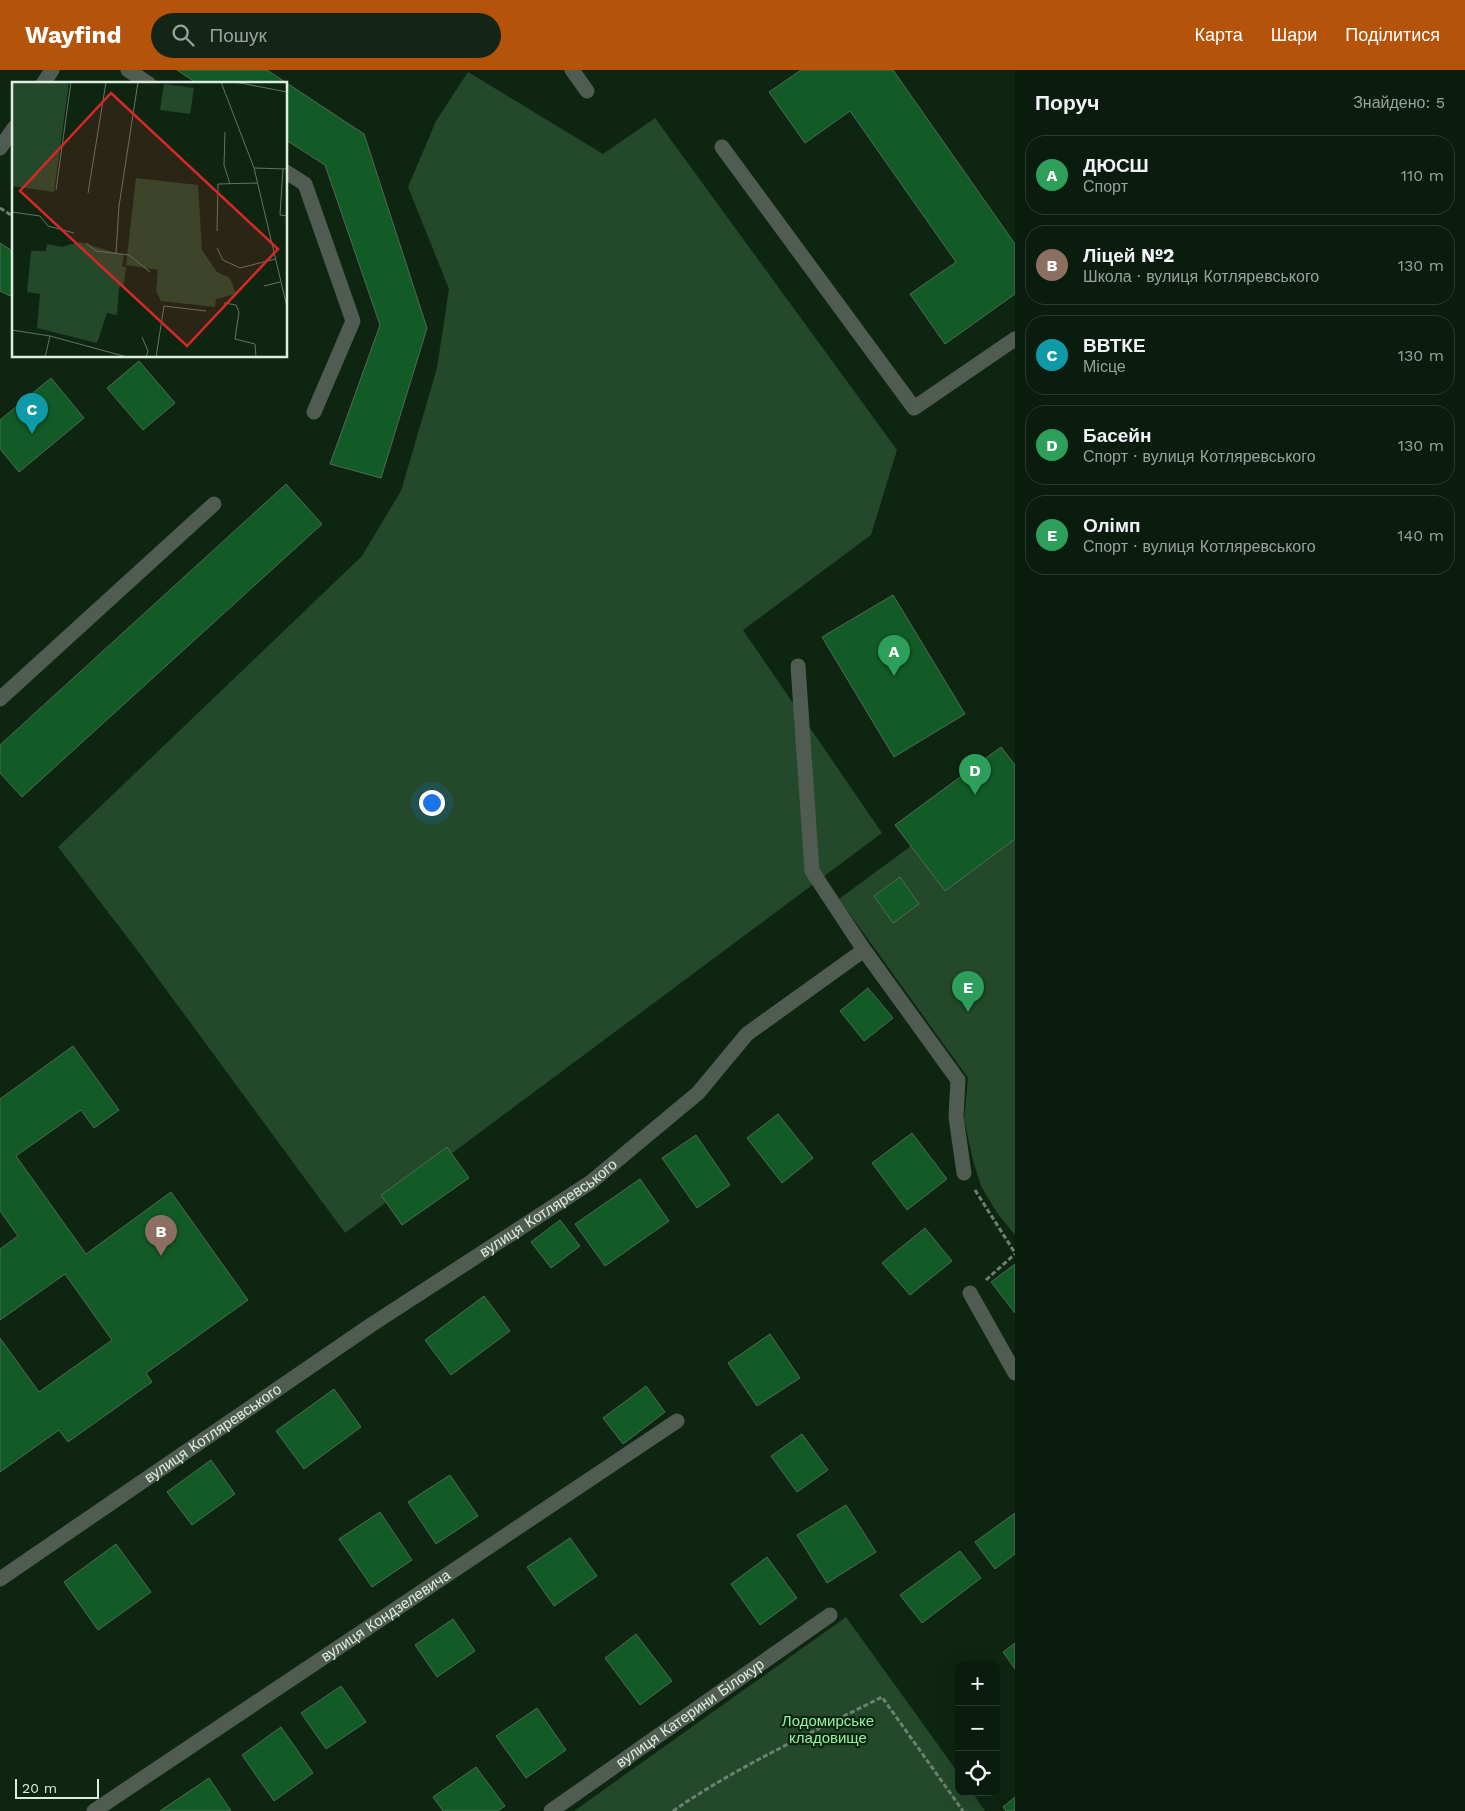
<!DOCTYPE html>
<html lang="uk">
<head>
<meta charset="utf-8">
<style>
	:root { --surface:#0a1c0e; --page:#132517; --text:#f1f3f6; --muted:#99a19e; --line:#2a3a2e; --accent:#b45309 }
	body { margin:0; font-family:"Work Sans",sans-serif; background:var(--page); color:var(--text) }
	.controls { position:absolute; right:15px; bottom:15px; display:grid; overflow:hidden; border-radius:10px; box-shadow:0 5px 20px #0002 }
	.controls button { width:45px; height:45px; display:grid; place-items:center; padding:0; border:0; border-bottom:1px solid var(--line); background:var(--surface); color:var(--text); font:25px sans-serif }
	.scale { position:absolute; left:15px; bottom:12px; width:84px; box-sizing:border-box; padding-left:5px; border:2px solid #dfede0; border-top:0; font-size:14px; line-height:18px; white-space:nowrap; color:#dfede0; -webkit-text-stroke:4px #0e2512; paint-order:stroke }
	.you { position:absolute; left:431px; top:732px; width:18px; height:18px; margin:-12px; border:4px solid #fff; border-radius:50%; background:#1a73e8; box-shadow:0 0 0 8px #1a73e833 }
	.badge { display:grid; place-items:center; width:32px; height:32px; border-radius:50%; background:var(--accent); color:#fff; font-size:16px; font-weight:700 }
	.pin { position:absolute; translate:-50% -41px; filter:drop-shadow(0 1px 2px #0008) }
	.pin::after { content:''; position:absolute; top:26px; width:18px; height:15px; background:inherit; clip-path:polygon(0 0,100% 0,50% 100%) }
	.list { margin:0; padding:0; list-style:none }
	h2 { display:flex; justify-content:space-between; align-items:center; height:65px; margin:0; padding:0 20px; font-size:21px }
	h2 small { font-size:16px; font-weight:400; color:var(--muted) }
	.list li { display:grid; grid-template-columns:32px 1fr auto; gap:15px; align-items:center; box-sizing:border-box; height:80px; margin:0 10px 10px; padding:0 10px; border:1px solid var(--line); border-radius:20px }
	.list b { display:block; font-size:19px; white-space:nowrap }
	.list p { margin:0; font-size:16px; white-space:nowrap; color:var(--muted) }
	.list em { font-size:16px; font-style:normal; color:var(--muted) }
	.icon { flex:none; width:28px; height:28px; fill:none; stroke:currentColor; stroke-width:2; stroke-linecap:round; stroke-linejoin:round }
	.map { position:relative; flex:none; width:1015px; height:1741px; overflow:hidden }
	header { display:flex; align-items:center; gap:30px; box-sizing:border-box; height:70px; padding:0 25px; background:var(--accent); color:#fff }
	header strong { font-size:24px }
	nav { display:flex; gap:28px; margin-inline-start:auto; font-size:18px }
	.search { width:350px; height:45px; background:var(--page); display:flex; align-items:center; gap:12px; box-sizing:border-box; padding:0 18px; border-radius:28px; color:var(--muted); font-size:19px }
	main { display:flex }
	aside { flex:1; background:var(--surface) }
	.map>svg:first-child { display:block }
	.green { fill:#23492a }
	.building { fill:#125b27; stroke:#516a54 }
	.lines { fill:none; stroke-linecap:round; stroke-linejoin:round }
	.path { stroke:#6e8170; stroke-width:3; stroke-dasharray:5 2.5; stroke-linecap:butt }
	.lane { stroke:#505b52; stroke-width:15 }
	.street { stroke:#505b52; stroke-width:15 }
	.labels { text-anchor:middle; stroke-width:4.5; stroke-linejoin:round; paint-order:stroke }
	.street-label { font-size:15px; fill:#dfede0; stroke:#0e2512 }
	.park-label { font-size:15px; fill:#93f0a2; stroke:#0e2512 }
	.inset-road { fill:none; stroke:#627564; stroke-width:1 }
	.view { fill:#d62828; fill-opacity:0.15; stroke:#d62828; stroke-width:2.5 }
	.inset-edge { fill:none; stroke:#dfede0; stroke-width:2.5 }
</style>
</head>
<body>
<header>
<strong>Wayfind</strong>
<div class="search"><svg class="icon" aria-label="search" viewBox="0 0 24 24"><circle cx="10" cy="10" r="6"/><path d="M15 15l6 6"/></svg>Пошук</div>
<nav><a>Карта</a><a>Шари</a><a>Поділитися</a></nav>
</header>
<main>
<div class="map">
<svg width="1015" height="1741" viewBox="0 0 1015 1741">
	<rect width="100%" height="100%" fill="#0e2512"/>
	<path class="green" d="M468 2 603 84 655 48 897 380 871 465 743 560 882 763 345 1163 134 876 58 777 362 486 401 421 437 298 449 219 408 117 436 51Z
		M1001 677 1015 695V1165L997 1143 981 1116 974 1094 964 1050 968 1008 839 829 911 776 895 755Z
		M846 1547 959 1704V1722H972L985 1741H574Z"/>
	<path class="building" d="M177 0H267L364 64 427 258 381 408 330 394 380 255 325 95 286 70V14H198Z
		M801 0H893L1015 174V224L945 274 910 224 956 192 850 41 805 73 769 22Z
		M0 173 14 182V220L10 226 0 221Z
		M139 291 175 333 143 360 107 318Z
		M51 308 84 348 19 402 0 379V350Z
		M286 414 322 454 22 727 0 703V675Z
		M893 525 965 644 894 687 822 567Z
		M1001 677 1015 695V769L945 821 895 755Z
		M900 807 919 834 893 853 874 826Z
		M868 918 893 948 864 971 840 941Z
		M73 976 119 1040 94 1058 81 1040 16 1086 86 1184 171 1122 248 1230 146 1303 152 1312 68 1372 59 1360 0 1402V1268L39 1322 112 1270 65 1204 0 1250V1179L18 1166 0 1141V1029Z
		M778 1044 813 1088 782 1113 747 1068Z
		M912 1063 947 1109 907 1140 872 1093Z
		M696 1065 730 1115 697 1138 662 1088Z
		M447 1077 469 1108 402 1155 381 1125Z
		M640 1109 669 1151 605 1196 575 1154Z
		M560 1150 580 1176 551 1198 531 1172Z
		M925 1158 952 1191 910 1225 882 1193Z
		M1015 1194V1243L991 1212Z
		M484 1226 510 1261 451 1305 425 1270Z
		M770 1264 800 1308 757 1336 728 1293Z
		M646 1316 665 1342 623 1374 603 1348Z
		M334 1319 361 1357 304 1399 276 1361Z
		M802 1364 828 1400 797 1422 771 1386Z
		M211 1390 235 1424 192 1455 167 1422Z
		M450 1405 478 1446 436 1474 408 1432Z
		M846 1435 876 1482 827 1513 797 1465Z
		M380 1442 412 1490 372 1517 339 1469Z
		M1015 1443V1484L995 1499 975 1472Z
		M570 1468 597 1506 554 1536 527 1497Z
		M116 1474 151 1522 98 1560 64 1512Z
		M960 1481 981 1508 922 1553 900 1525Z
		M767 1487 797 1528 760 1555 731 1514Z
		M453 1549 475 1581 437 1607 415 1575Z
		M636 1564 672 1611 640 1635 605 1588Z
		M1015 1573V1599L1003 1582Z
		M341 1616 366 1652 326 1679 301 1643Z
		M537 1638 566 1680 526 1708 496 1666Z
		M281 1657 313 1703 274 1731 242 1685Z
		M476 1697 505 1736 498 1741H443L433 1727Z
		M209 1708 231 1741H160Z
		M1015 1727V1741H1006L1003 1737Z"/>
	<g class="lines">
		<path class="path" d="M0 138 14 147
			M975 1120 1015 1183
			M986 1210 1015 1184
			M673 1741C738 1696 811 1663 882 1627L963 1741"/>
		<path class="lane" d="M128 0 149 14
			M572 0 587 21
			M722 77 914 338 1015 269
			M286 102 305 114 353 251 314 342
			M798 596 812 801 864 880
			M0 629 214 434"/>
		<g class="street">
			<path d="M43 14 52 0"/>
			<path d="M0 78 14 58"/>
			<path d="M970 1223 1015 1303"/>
			<path id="s1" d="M0 1509 371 1255 591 1112 698 1023 747 964 864 880 958 1010 956 1047 964 1103"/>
			<path id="s2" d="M94 1741 677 1351"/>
			<path id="s3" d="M551 1741 830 1545"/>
		</g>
	</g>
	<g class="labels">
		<g class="street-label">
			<text dy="5" stroke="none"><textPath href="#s1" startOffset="662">вулиця Котляревського</textPath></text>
			<text dy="5" stroke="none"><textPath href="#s1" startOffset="258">вулиця Котляревського</textPath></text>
			<text dy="5" stroke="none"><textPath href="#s2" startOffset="351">вулиця Кондзелевича</textPath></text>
			<text dy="5" stroke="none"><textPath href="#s3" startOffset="170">вулиця Катерини Білокур</textPath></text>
		</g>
		<g class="park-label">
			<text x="828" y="1656">Лодомирське<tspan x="828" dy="17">кладовище</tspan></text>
		</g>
	</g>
	<g transform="translate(12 12)">
		<rect width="275" height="275" fill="#0e2512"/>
		<path d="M0 0H57L42 110 0 104ZM152 2 182 6 178 32 148 28ZM124 96 186 103 190 168 205 190 218 196 224 212 204 217 203 225 149 219 144 209 146 188 114 183ZM67 160 112 173 110 185H114L112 202 107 206 105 233 95 231 85 261 25 246 28 212 15 210 19 169H34L35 162 50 165Z" fill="#23492a"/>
		<path class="inset-road" d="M209 0 242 86 275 225M223 0 275 10M213 50 212 83 218 102M242 86 275 87M271 87 268 133 275 134M44 108 59 0M76 111 94 0M0 130 28 134 36 144 62 151M205 149 206 102 245 101M74 161 84 169 117 173 138 190M205 166 211 178 228 186 263 177M104 171 107 124 126 0M252 204 268 200M212 221 224 223 227 230 223 257 243 262 244 275M0 248 38 254 115 275M130 255 136 269 134 275M33 275 38 254M144 275 152 224 194 229"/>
		<path class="view" d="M99 11 266 167 175 264 8 109Z"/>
		<rect width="275" height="275" class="inset-edge"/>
	</g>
</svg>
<div class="controls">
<button>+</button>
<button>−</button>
<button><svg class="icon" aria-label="locate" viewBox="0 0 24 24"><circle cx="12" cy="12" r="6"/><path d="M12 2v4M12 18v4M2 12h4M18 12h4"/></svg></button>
</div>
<div class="scale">20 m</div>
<div class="you"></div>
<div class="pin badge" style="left:894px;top:606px;background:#2e9e5b">A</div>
<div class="pin badge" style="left:161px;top:1186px;background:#8d6e63">B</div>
<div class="pin badge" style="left:32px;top:364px;background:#0f9aa8">C</div>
<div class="pin badge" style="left:975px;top:725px;background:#2e9e5b">D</div>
<div class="pin badge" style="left:968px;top:942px;background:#2e9e5b">E</div>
</div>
<aside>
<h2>Поруч<small>Знайдено: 5</small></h2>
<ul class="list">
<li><span class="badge" style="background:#2e9e5b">A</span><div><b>ДЮСШ</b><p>Спорт</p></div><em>110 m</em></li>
<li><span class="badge" style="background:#8d6e63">B</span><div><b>Ліцей №2</b><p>Школа · вулиця Котляревського</p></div><em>130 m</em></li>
<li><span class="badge" style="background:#0f9aa8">C</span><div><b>ВВТКЕ</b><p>Місце</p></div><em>130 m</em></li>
<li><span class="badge" style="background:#2e9e5b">D</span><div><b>Басейн</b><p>Спорт · вулиця Котляревського</p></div><em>130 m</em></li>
<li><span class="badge" style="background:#2e9e5b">E</span><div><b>Олімп</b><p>Спорт · вулиця Котляревського</p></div><em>140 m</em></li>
</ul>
</aside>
</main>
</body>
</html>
